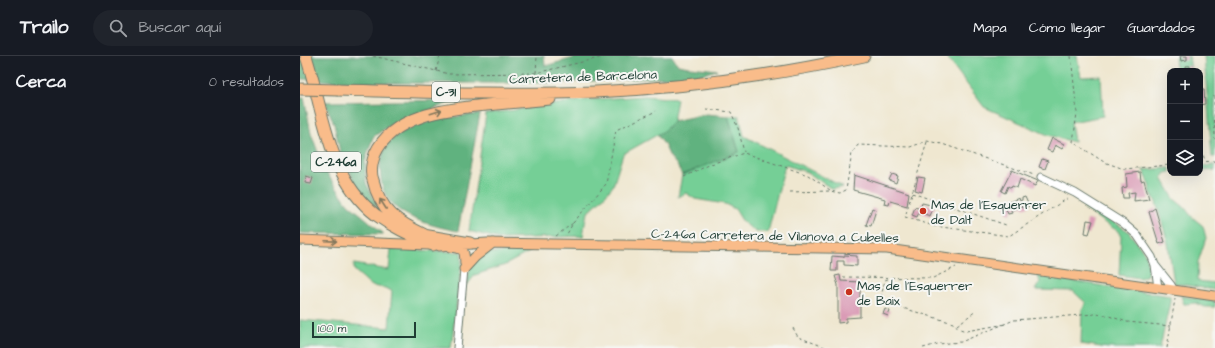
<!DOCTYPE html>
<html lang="es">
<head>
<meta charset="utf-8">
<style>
	:root { --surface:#171b24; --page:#20242c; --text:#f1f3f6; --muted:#9ea1a6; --line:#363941 }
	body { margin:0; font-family:"Architects Daughter",sans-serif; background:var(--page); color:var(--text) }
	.controls { position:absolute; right:12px; top:12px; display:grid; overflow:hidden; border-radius:8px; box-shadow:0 4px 16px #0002 }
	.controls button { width:36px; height:36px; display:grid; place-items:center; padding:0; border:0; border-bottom:1px solid var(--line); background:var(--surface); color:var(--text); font:20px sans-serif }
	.scale { position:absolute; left:12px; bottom:10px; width:104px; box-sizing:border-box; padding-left:4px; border:2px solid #1f3d34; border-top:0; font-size:11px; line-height:14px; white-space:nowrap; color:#1f3d34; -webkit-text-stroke:3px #f6f6f2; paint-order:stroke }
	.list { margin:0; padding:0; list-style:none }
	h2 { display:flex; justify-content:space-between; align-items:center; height:52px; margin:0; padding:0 16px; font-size:17px }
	h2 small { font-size:13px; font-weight:400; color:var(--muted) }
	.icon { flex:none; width:22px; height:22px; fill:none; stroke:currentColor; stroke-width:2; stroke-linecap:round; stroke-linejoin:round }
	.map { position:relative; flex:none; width:915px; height:292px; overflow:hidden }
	header { display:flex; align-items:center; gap:24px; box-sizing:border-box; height:56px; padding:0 20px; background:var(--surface); border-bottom:1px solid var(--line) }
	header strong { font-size:19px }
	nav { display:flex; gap:22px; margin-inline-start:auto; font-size:14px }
	.search { width:280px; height:36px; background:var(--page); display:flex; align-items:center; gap:10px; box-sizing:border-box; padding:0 14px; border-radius:22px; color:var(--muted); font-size:15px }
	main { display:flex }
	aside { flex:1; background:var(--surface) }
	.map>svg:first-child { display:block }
	.green { fill:#75cf96; stroke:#4a8665 }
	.forest { fill:#60b27f; stroke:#40785a }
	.building { fill:#da9bb6 }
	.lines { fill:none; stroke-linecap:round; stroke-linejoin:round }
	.minor-casing { stroke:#68786b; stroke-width:9 }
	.major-casing { stroke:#68786b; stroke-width:11 }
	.highway-casing { stroke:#68786b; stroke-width:13 }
	.path { stroke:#68786b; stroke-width:1; stroke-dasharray:3 3; stroke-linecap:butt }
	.minor { stroke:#fff; stroke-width:7 }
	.major { stroke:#f9bc8a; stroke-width:9 }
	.highway { stroke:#f9bc8a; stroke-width:11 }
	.highway-bridge-casing { stroke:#68786b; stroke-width:13; stroke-linecap:butt }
	.highway-bridge { stroke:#f9bc8a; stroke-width:11 }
	.oneway { stroke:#81765b }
	.poi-dot { fill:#c8321e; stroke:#f6f6f2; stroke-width:1.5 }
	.labels { text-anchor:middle; stroke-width:4; stroke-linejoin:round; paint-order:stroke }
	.shield { fill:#f6f6f2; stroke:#60746d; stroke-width:1 }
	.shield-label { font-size:12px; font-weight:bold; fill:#1f3d34 }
	.street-label { font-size:13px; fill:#1f3d34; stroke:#f6f6f2 }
	.poi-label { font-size:13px; fill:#1f3d34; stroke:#f6f6f2; text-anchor:start }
</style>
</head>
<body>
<header>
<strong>Trailo</strong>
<div class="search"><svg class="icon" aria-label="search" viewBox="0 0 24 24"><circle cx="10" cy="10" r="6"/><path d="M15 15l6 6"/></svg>Buscar aquí</div>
<nav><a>Mapa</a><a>Cómo llegar</a><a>Guardados</a></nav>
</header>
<main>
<aside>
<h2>Cerca<small>0 resultados</small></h2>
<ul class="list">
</ul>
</aside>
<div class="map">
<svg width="915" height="292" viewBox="0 0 915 292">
	<rect width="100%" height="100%" fill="#f6f6f2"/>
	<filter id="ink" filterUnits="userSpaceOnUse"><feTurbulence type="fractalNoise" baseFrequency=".025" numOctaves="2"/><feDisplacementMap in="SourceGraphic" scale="8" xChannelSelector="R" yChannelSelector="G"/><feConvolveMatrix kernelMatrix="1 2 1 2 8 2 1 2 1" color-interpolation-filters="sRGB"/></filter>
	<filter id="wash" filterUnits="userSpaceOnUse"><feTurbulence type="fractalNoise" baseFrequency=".012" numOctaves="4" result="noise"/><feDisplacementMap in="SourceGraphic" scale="16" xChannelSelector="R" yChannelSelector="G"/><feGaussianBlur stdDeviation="0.9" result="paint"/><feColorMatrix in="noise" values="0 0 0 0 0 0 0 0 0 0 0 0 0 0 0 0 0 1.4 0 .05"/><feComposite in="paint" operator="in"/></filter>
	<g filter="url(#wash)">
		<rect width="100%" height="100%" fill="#efe7d0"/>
		<path class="green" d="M646 0H777L781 21 801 20 803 60 771 66 774 86 748 79 684 51Z
			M879 0H889L891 15H876L875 1Z
			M904 0H915V101H912Z
			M345 40 377 43 373 65 364 75 323 98 313 130 303 142 289 155 286 161 283 180 200 183 169 175 186 58 285 44Z
			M428 60H439L444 80 543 131 532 133 507 116 485 109 468 176H456L443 166 435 153 425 148 395 143 386 137 378 141 382 119 439 96Z
			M915 109V114L900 115V110Z
			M870 112V116L866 117 862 122 874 143 884 151 892 161 903 170 906 182 898 206 897 225 915 227V234L874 227 868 187 856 146 851 137 848 124 843 114Z
			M786 149 828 175 845 198 848 210 847 219 840 222 819 219 821 181 818 175 802 165 784 152Z
			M91 193 161 196 162 204 151 292H0V264L89 272 92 235 85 232 72 230 54 214V208L89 214Z
			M231 195 205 209 175 219 167 229 170 211 184 197Z
			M738 220 870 240V246L860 292H808L781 288 782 253 786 247 773 235 735 234 740 226Z
			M881 240 915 246V251H905L896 247 884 248Z"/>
		<path class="forest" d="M0 0H244L245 10 281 0H372L378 9C391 12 404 12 417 14L396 20 251 27H59L0 23Z
			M0 42H4L11 77 23 110 33 127 48 148 64 161 84 178 0 177Z
			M157 44 92 68 73 81 65 106 66 127 79 153 65 142 56 131 50 115 41 100 34 68 25 46Z
			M180 58 158 175C136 171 94 161 85 137 81 130 81 121 80 113 80 102 86 87 95 81 119 63 152 61 180 58Z
			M406 58 428 60 439 96 382 119 377 109 370 101 364 88 357 79 364 75 373 65Z"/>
		<g id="blocks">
			<path class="building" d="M880 0H887V4L881 5Z
				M886 10H890V15H886Z
				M900 33H904L905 48 900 49Z
				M752 82 764 88 762 93 755 89 752 96 747 94Z
				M742 103 748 105 745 113 739 111Z
				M712 114 738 125 735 130 720 123 717 132 712 130 711 132 708 130 705 137 701 135Z
				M840 116 841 125 844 124 849 143 834 145 835 136 828 137 829 142H823L822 132 827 131 826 118Z
				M592 118 598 120 596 127 589 124Z
				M554 119 609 137 607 150 590 145 589 149 584 148 585 143 553 134Z
				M6 120 13 122 11 128 5 127Z
				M618 121 625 122 622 136 615 134Z
				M725 141 729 150 723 152 722 150 711 154 712 157 708 158 704 148 719 142 720 145 722 144V142Z
				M622 147 635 150 634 153H633L630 160 619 156 617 161 612 159 615 151 620 153Z
				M572 152 576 154 571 170 566 169Z
				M855 152 865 186 859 188 849 156Z
				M787 164 793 165 789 178 785 177Z
				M544 199 557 200V210L544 209V205H537V215H531L532 200 544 201Z
				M540 219 541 225 560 226V261L546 262V266L538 267V229L535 220Z
				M585 253 590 255 588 260 583 258Z"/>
		</g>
	</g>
	<g filter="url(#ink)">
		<use href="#blocks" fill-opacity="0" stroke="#68786b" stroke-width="1"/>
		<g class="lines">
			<g class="minor-casing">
				<path id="minor" d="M741 121 775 137 823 167 837 179 852 201 855 209 871 229 874 234
					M855 209 858 232
					M157 292 164 213"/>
			</g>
			<g class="major-casing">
				<path id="major" d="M0 184 130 189
					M139 190 187 187 587 193 915 240
					M151 191C166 193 164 195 165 208
					M164 213 175 201 193 187"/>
			</g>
			<g class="highway-casing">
				<path id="highway" d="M6 0C24 55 27 121 76 159 94 172 113 180 133 189
					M38 34C124 36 209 39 295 36 385 32 476 19 564 0
					M117 178 170 187
					M125 179C98 166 80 155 73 124 70 116 72 106 75 98 93 58 149 53 186 49 208 47 229 45 250 43"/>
			</g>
			<path class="path" d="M73 0 149 18 236 17 307 0
				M771 0 777 57 773 86 804 106 824 113 870 109
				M136 15 140 0
				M236 17 237 0
				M914 40 915 83
				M406 53 431 56 438 72 444 96
				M627 86 605 161 634 170 709 180 768 142
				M900 88 905 105
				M900 106 915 105
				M384 121 411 108 444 97 508 119 530 134
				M490 136 530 135 540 137 546 134 552 97 558 89 610 91 627 85 642 88 734 119
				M612 137 706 169
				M273 167 306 128 316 74 356 55
				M256 180 273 167 266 180
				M543 221 633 222 656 211
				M588 223 585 224 581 241 586 247 653 267 660 273 666 275 706 268
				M657 269 676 255
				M493 272 498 281 527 292
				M623 292 638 288 661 286 714 264 795 258 806 259 827 266 871 270
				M867 292 875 243"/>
			<use href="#minor" class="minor"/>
			<use href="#major" class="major"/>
			<use href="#highway" class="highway"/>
			<g class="highway-bridge-casing">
				<path id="highway-bridge" d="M0 33 38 34"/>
			</g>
			<use href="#highway-bridge" class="highway-bridge"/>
		</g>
		<defs><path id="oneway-shaft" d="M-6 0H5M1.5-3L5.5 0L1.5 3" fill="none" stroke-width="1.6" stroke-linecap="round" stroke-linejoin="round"/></defs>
		<g class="oneway">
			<use href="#oneway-shaft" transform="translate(136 56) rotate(-17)"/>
			<use href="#oneway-shaft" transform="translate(83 148) rotate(-123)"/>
			<use href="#oneway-shaft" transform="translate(31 185) rotate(2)"/>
		</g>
	</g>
	<g class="poi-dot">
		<circle cx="623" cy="155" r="4"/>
		<circle cx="549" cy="236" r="4"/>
	</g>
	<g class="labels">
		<g class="shield">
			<rect x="132" y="26" width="28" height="20" rx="3"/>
			<rect x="11" y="96" width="50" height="20" rx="3"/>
		</g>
		<g class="shield-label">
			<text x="146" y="40">C-31</text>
			<text x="36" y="110">C-246a</text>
		</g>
		<g class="street-label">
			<text transform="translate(283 20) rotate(-2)" y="5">Carretera de Barcelona</text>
			<text transform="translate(475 179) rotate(1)" y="5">C-246a Carretera de Vilanova a Cubelles</text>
		</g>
		<g class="poi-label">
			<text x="631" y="153">Mas de l'Esquerrer<tspan x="631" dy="15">de Dalt</tspan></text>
			<text x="557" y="234">Mas de l'Esquerrer<tspan x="557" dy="15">de Baix</tspan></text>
		</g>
	</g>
</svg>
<div class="controls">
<button>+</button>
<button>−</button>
<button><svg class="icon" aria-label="layers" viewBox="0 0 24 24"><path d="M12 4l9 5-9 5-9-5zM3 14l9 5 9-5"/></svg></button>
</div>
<div class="scale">100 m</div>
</div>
</main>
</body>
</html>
